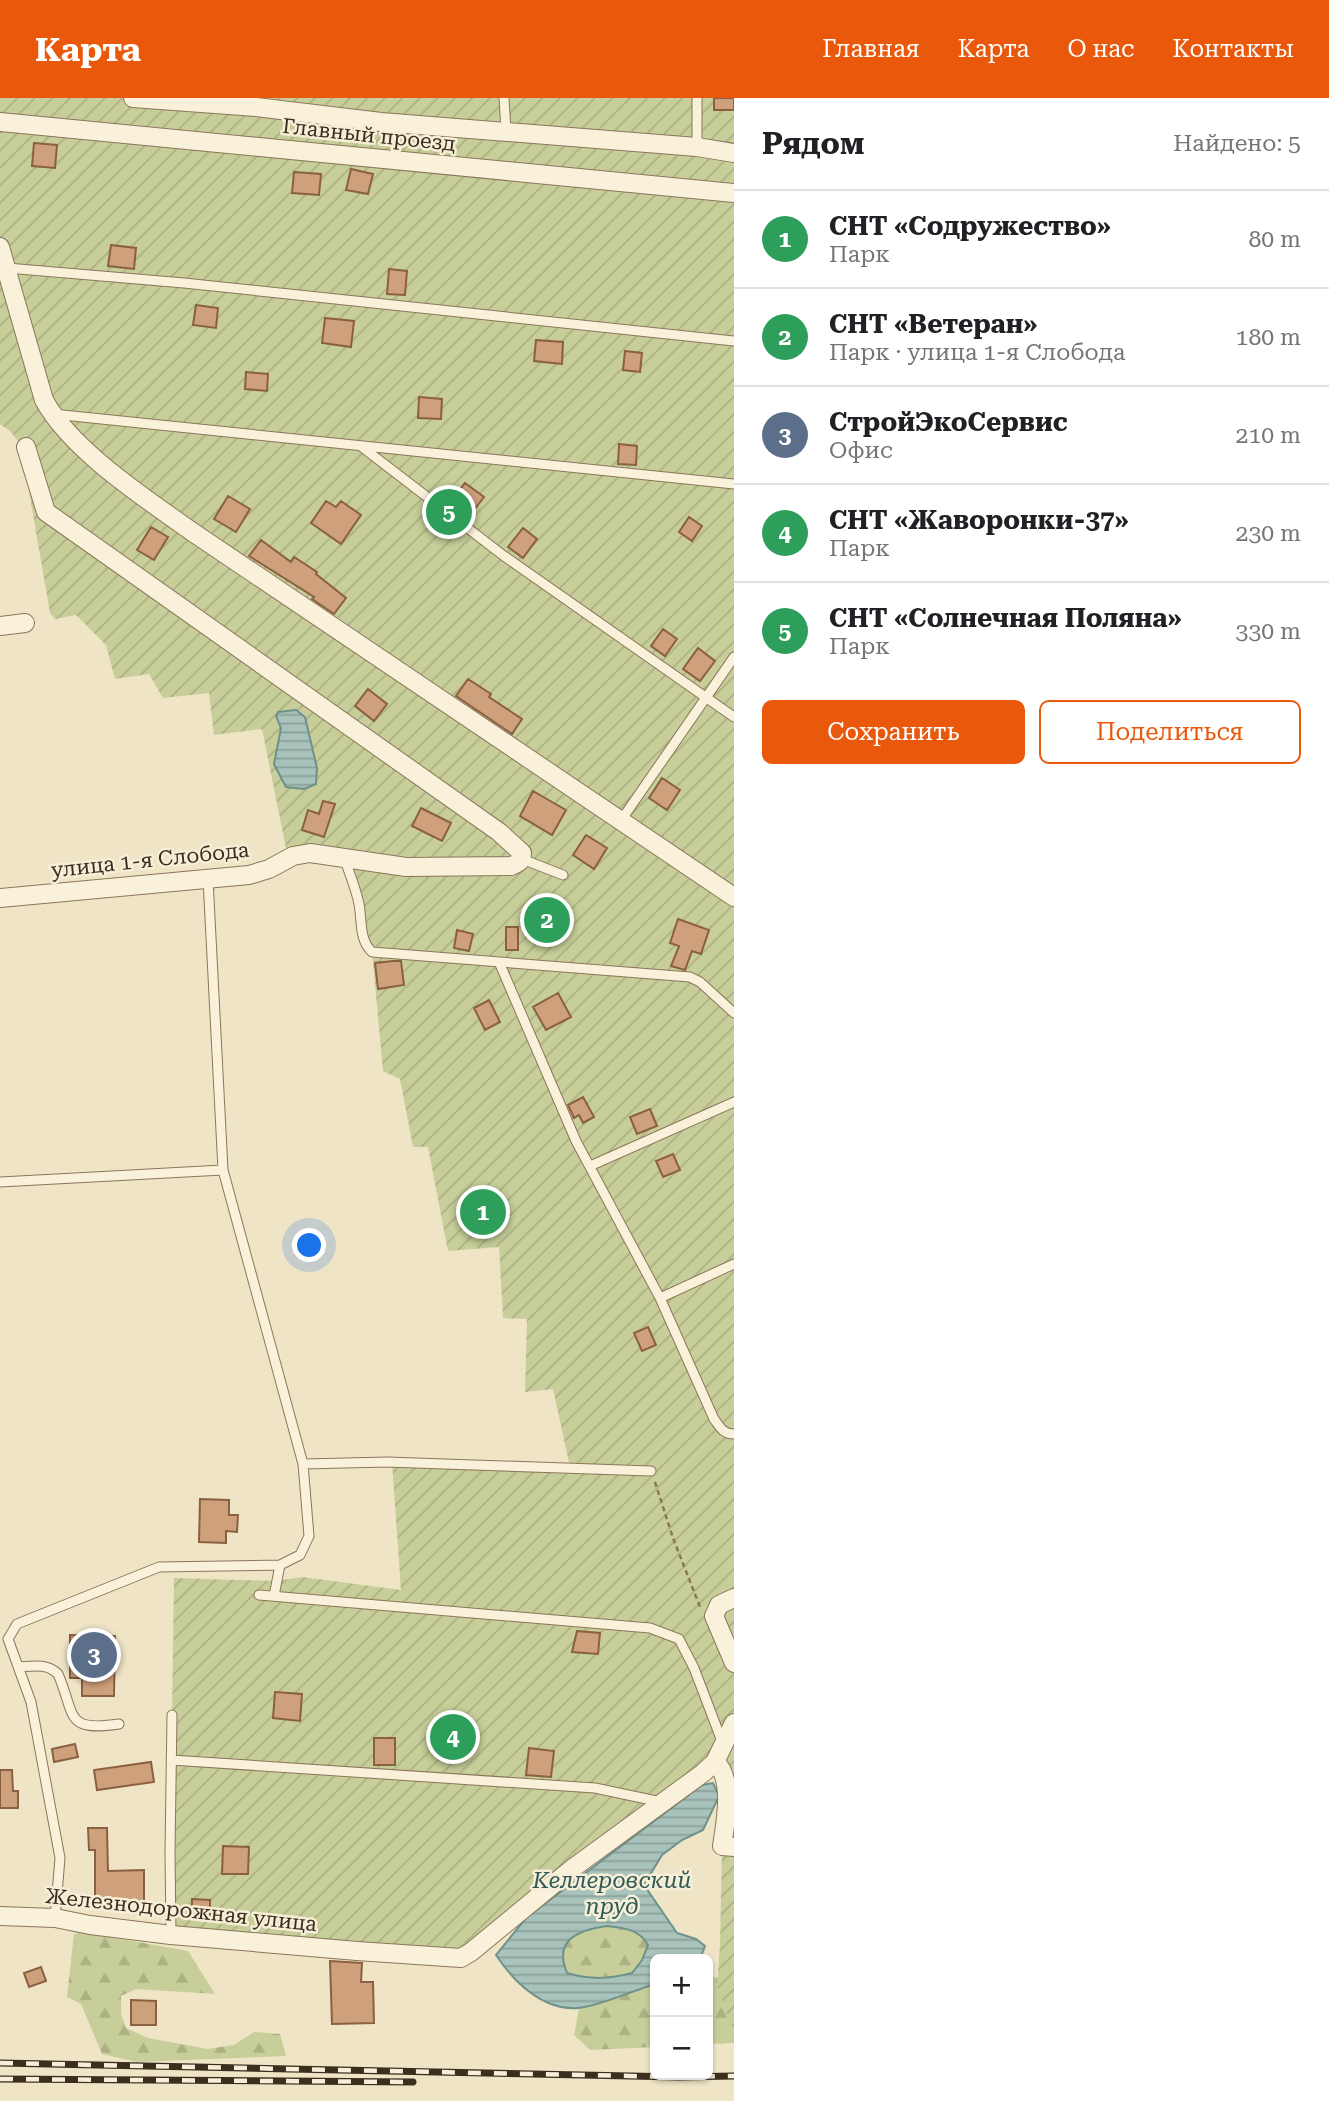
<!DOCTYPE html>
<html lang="ru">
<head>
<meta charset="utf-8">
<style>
	:root { --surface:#fff; --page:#f6f6f6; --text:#202124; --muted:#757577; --line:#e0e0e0; --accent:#ea580c }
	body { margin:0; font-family:"Roboto Serif",serif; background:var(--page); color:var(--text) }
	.controls { position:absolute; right:21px; bottom:21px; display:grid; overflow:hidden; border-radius:10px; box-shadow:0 2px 5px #0004 }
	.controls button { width:63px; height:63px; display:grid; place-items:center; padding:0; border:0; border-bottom:2px solid var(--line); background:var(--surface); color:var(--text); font:35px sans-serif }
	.you { position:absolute; left:310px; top:1148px; width:24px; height:24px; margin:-18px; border:5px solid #fff; border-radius:50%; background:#1a73e8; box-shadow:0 0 0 10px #1a73e833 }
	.badge { display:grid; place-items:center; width:46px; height:46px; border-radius:50%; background:var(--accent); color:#fff; font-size:23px; font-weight:700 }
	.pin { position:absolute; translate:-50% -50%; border:4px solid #fff; box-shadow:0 2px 7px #0006 }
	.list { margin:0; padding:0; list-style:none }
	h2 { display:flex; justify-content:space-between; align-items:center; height:91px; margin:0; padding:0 28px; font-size:30px }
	h2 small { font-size:23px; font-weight:400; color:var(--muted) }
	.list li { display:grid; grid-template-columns:46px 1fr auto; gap:21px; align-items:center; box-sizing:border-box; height:98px; padding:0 28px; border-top:2px solid var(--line) }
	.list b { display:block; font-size:26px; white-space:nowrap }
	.list p { margin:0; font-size:23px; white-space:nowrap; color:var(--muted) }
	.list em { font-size:23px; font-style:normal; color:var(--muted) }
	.actions { display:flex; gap:14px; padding:21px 28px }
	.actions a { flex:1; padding:16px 0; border:2px solid var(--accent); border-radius:10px; text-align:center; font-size:24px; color:var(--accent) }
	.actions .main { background:var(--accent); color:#fff }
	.map { position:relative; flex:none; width:734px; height:2003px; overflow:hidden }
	header { display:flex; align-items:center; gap:42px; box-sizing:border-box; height:98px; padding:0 35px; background:var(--accent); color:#fff }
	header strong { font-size:33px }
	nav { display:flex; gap:38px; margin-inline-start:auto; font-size:24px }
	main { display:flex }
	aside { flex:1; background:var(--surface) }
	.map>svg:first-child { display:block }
	.forest { fill:url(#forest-firs) }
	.garden { fill:url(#garden-furrows) }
	.water { fill:url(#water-rules); stroke:#6e928a; stroke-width:2; fill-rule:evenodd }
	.building { fill:#cea07b; stroke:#8b6040; stroke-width:2 }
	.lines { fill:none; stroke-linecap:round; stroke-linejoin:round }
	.service-casing { stroke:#8b765b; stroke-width:11 }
	.minor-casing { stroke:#8b765b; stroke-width:20 }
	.path { stroke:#8b765b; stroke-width:2.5; stroke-dasharray:5 3.5; stroke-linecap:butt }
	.service { stroke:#faf1da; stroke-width:9 }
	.minor { stroke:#faf1da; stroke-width:18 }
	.rail-casing { stroke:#3b2e1f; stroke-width:7 }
	.rail { stroke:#f6eed6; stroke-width:4.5; stroke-dasharray:13; stroke-linecap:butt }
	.labels { text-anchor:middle; stroke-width:5; stroke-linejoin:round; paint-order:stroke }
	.street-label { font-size:21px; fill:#3b2e1f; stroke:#f6eed6 }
	.water-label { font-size:23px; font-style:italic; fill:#2e5b59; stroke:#f6eed6 }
</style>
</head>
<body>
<header>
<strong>Карта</strong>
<nav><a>Главная</a><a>Карта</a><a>О нас</a><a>Контакты</a></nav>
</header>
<main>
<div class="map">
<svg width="734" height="2003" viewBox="0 0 734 2003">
	<defs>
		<pattern id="forest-firs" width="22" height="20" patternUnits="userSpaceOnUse" patternTransform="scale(1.75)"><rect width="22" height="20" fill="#c7ce99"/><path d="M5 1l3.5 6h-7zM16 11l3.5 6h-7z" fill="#acb183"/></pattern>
		<pattern id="garden-furrows" width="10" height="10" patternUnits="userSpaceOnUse" patternTransform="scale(1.75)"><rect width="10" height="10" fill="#c7ce99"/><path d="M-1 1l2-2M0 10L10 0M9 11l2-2" fill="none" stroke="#acb183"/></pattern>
		<pattern id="water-rules" width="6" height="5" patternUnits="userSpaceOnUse" patternTransform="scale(1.75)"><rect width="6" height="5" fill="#a8c3bc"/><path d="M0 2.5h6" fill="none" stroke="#8a9f98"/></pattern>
	</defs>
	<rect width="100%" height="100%" fill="#efe4c6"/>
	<path class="forest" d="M607 1828C624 1830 639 1831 648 1847L642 1862 632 1876C609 1881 591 1882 567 1876 553 1842 578 1832 607 1828Z
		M83 1834 188 1853 215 1896 136 1891 121 1898V1916L126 1930 148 1940 208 1951 234 1947 254 1934 280 1936 286 1958 137 1964 102 1956 81 1906 67 1899 74 1836Z
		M708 1878 734 1883V1945L708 1946Z
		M655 1886V1949L590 1952 574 1937 579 1910Z"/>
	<path class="garden" d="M0 0H734V1935L717 1888 720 1847 722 1748 720 1667 461 1860 171 1837 170 1754 174 1480 276 1483 302 1479 401 1492 392 1364 570 1369 553 1291 525 1294 527 1221 503 1220 499 1149 448 1153 428 1049H413L400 981 383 973 372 854 367 849 345 762 288 760 262 631 214 637 209 595 163 600 149 576 115 581 106 547 76 517 55 521 50 515 21 347 11 334 0 326Z"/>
	<path class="water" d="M296 612 305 619 317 670 316 686 304 691 286 689 274 666 281 630 276 618 278 614Z
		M713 1685 719 1698 703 1732 682 1742 662 1757 644 1787 677 1835 696 1841 705 1848 700 1861H655V1886C635 1892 597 1909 578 1910 543 1913 514 1884 496 1857L526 1820 702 1687ZM607 1828C624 1830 639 1831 648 1847L642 1862 632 1875C609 1881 591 1882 567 1875 553 1842 578 1832 607 1828Z"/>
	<path class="building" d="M714 0H734V12H714Z
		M34 45 57 47 55 70 32 68Z
		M351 71 373 76 368 96 346 92Z
		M294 74 321 76 319 97 292 95Z
		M111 147 136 150 134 171 108 168Z
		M389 171 407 173 405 197 387 196Z
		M196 207 218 210 216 230 193 227Z
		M325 220 354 223 351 249 322 245Z
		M536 242 563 244 562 266 534 263Z
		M625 253 642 255 640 274 623 272Z
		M246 274 268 276 267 293 245 291Z
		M419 299 442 301 441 321 418 320Z
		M619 346 637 348 636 367 618 366Z
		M465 385 484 399 470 417 451 403Z
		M228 398 250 411 236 434 214 421Z
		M326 403 336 409 341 403 361 417 341 446 311 425Z
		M689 419 702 428 692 443 679 434Z
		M151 429 168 439 154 462 137 452Z
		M523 430 537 441 523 460 508 449Z
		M261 442 291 464 294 459 317 474 316 476 346 500 334 516 312 501 314 499 249 458Z
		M663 531 677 541 665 558 651 548Z
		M698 550 715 563 700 583 683 571Z
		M468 581 491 596 489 599 522 621 512 636 456 598Z
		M368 591 387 606 374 623 355 608Z
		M662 680 680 692 667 712 649 700Z
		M533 693 566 712 552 737 520 718Z
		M323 703 335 706 324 739 302 732 308 712 319 716Z
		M421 710 451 725 442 743 412 728Z
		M586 737 607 750 594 771 573 757Z
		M678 821 709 832 701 856 692 853 685 872 671 868 679 848 670 845Z
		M506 829H518V852H506Z
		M457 832 473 836 469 853 454 850Z
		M393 863H401L404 887 378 891 375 865Z
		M558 895 571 919 546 932 533 909Z
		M489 902 500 924 485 932 474 910Z
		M583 999 594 1019 583 1025 579 1017 574 1020 568 1007Z
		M650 1011 657 1028 637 1036 630 1019Z
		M673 1056 680 1072 663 1079 656 1063Z
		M648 1229 656 1247 642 1253 634 1235Z
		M200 1401 229 1402V1417H238L237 1434 226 1433V1445L199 1444Z
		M577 1533 600 1535 598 1556 572 1554Z
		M70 1537 115 1538 114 1598H82V1580H70Z
		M275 1594 302 1596 300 1623 273 1620Z
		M374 1640H395V1667H374Z
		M75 1646 78 1659 54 1664 52 1651Z
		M529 1650 554 1653 551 1679 526 1677Z
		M151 1664 154 1684 97 1692 94 1672Z
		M0 1672H12L13 1693H18V1710H0Z
		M88 1730H107L108 1773 144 1772V1805H131V1812H107V1807H95V1752H89Z
		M223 1748 249 1749 248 1776H222Z
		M192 1801 210 1802V1821H192Z
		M330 1863 362 1865 361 1884H373L374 1925 332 1926Z
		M41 1869 46 1883 29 1889 24 1875Z
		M131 1902 156 1903V1927H131Z"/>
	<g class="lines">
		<g class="service-casing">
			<path id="service" d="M504 0 506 33
				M697 0V49
				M7 170 184 185 734 243
				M53 316 734 386
				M362 349 504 458 734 619
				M622 721 734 559
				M522 761 563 777
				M345 762C350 777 356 791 359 806 362 822 359 842 372 854L690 879 700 884 734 915
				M499 864 576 1043 660 1200 714 1321C720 1329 723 1336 734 1336
				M590 1068 734 1004
				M0 1084 223 1072
				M660 1200 734 1166
				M303 1366 387 1364 651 1373
				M259 1497 650 1530 679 1541 694 1570 723 1646
				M274 1498 280 1467
				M19 1569C33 1568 47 1565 58 1576 76 1618 64 1634 119 1626
				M171 1662 595 1690 661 1704
				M55 1820 60 1760 31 1604 8 1541 17 1526 159 1469 280 1467 300 1457 309 1438 303 1366 223 1072 208 781
				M171 1837 170 1754 172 1617"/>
		</g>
		<g class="minor-casing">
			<path id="minor" d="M133 0 256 9 381 24 697 49 734 55
				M0 24 734 95
				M0 149 44 302C71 352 145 400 191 433L734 799
				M0 528 25 525
				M0 800 249 777 269 771 293 758 310 755 406 769 511 768C519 765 522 763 522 755L499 734 46 414 26 349
				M734 1500 719 1507 714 1518 734 1565
				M715 1664C734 1680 726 1723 722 1748L734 1749
				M0 1818 55 1820 90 1827 171 1837 357 1853 461 1860 471 1854 573 1770 703 1675 715 1664 734 1625"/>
		</g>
		<path class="path" d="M655 1384 673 1440 700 1509"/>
		<use href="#service" class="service"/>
		<use href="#minor" class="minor"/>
		<g class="rail-casing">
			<path id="rail" d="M0 1965 679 1979 734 1978
				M0 1981 413 1984"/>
		</g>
		<use href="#rail" class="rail"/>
	</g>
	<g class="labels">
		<g class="street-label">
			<text transform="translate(369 37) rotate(6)" y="7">Главный проезд</text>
			<text transform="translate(150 762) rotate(-6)" y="7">улица 1-я Слобода</text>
			<text transform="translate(181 1812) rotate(6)" y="7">Железнодорожная улица</text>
		</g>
		<g class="water-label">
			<text x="612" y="1790">Келлеровский<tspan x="612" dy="26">пруд</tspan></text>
		</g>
	</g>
</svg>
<div class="controls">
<button>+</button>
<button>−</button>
</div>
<div class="you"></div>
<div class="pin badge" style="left:483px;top:1114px;background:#2e9e5b">1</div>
<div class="pin badge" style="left:547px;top:822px;background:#2e9e5b">2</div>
<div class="pin badge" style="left:94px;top:1557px;background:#5c6f8a">3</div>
<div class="pin badge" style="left:453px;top:1639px;background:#2e9e5b">4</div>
<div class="pin badge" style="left:449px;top:414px;background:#2e9e5b">5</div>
</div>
<aside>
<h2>Рядом<small>Найдено: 5</small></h2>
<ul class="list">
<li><span class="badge" style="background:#2e9e5b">1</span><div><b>СНТ «Содружество»</b><p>Парк</p></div><em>80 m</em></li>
<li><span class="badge" style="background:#2e9e5b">2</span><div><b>СНТ «Ветеран»</b><p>Парк · улица 1-я Слобода</p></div><em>180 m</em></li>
<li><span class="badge" style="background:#5c6f8a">3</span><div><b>СтройЭкоСервис</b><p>Офис</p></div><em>210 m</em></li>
<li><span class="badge" style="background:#2e9e5b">4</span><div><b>СНТ «Жаворонки-37»</b><p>Парк</p></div><em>230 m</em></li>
<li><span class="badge" style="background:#2e9e5b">5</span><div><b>СНТ «Солнечная Поляна»</b><p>Парк</p></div><em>330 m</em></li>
</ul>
<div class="actions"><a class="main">Сохранить</a><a>Поделиться</a></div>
</aside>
</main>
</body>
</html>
